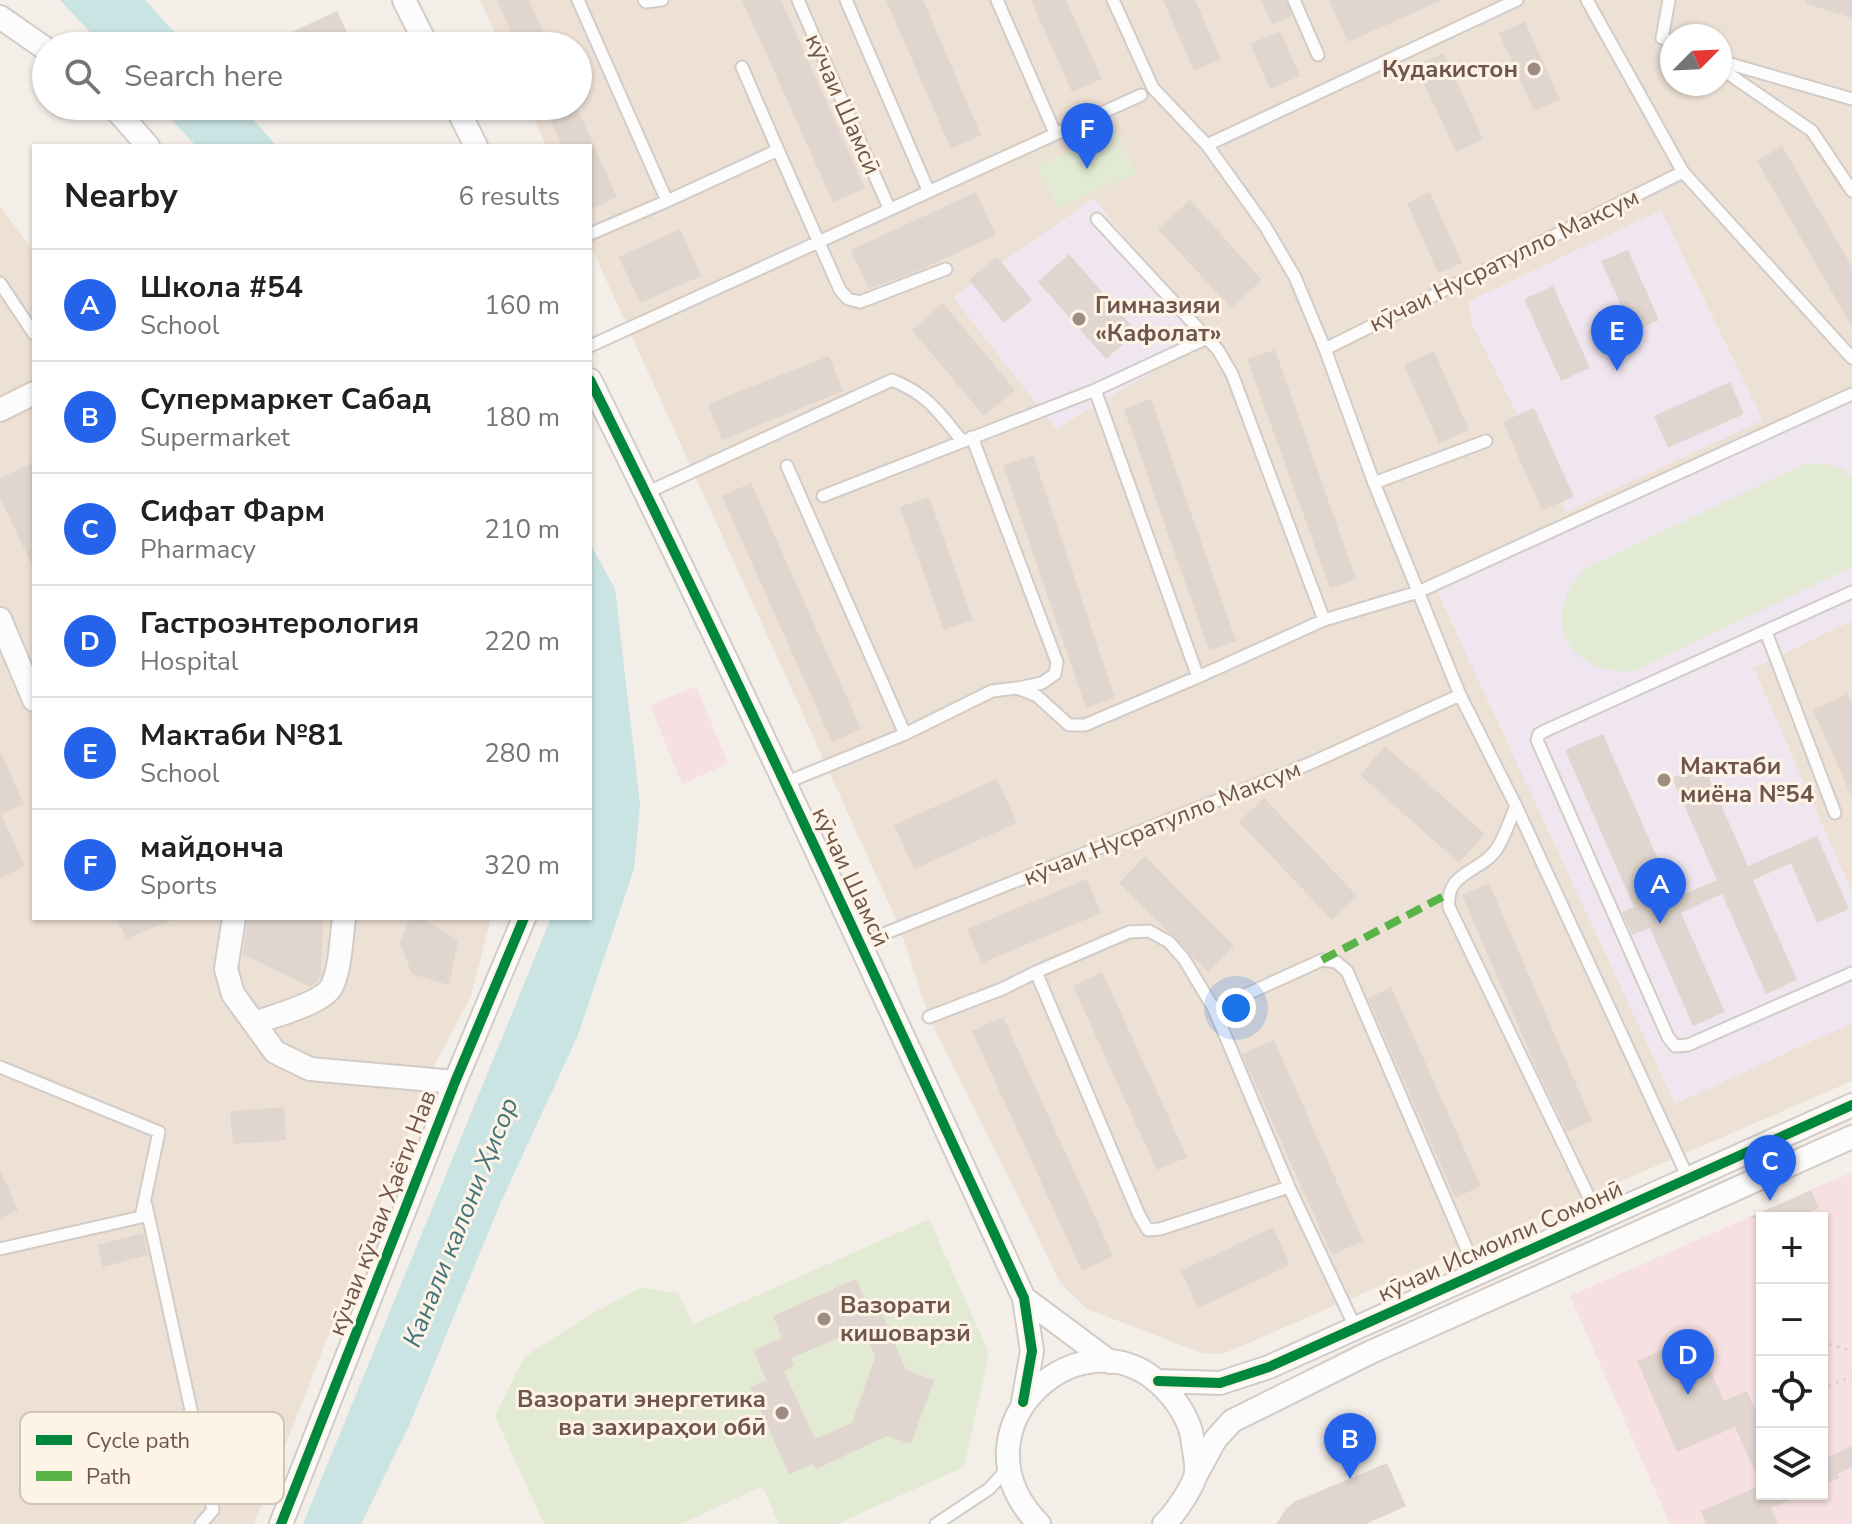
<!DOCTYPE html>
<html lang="en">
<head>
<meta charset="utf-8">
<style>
	:root { --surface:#fff; --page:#f6f6f6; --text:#202124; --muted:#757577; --line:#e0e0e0; --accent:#2563eb }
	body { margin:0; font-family:"Nunito Sans",sans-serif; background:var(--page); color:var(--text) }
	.controls { position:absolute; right:24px; bottom:24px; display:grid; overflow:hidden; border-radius:0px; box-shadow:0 2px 6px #0004 }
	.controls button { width:72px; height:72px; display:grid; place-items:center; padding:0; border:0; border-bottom:2px solid var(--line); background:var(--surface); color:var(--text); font:40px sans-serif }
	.compass { position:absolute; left:1660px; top:24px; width:72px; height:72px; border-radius:50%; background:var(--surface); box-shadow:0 2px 6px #0004; rotate:66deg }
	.you { position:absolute; left:1236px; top:1008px; width:28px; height:28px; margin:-20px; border:6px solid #fff; border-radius:50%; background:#1a73e8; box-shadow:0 0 0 12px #1a73e833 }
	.badge { display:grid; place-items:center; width:52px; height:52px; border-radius:50%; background:var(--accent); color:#fff; font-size:26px; font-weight:700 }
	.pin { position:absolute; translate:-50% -66px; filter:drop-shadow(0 2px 4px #0008) }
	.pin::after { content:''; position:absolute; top:42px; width:28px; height:24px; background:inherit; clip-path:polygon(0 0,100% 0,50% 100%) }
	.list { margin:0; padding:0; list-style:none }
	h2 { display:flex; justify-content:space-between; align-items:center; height:104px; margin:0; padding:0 32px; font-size:34px }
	h2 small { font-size:26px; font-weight:400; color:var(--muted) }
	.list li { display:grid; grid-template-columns:52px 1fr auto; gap:24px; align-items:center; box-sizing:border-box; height:112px; padding:0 32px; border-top:2px solid var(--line) }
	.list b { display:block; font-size:30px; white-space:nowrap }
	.list p { margin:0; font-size:26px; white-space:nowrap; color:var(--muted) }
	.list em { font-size:26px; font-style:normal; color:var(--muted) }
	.icon { flex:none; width:44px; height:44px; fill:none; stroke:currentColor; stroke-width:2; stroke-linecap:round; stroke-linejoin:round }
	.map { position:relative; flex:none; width:1852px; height:1524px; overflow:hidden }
	.search { position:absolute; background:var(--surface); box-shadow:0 2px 6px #0004; left:32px; top:32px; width:560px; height:88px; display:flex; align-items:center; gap:20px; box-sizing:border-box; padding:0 28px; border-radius:44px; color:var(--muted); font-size:30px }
	.panel { position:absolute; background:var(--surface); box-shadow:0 2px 6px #0004; left:32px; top:144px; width:560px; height:776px; border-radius:0px }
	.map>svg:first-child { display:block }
	.residential { fill:#ede0d5; fill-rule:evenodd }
	.education { fill:#f0e6f0 }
	.medical { fill:#f6e0e1; fill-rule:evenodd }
	.green { fill:#e2ead3 }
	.water { fill:#cae3e3 }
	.building { fill:#e0d6cf; fill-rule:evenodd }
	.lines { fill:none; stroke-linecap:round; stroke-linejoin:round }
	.service-casing { stroke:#d3cbc6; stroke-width:15 }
	.minor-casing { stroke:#d3cbc6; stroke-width:26 }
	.path { stroke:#d5ceca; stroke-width:3; stroke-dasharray:2 6; stroke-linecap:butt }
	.service { stroke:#fdfcfc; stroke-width:11 }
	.minor { stroke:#fdfcfc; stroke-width:22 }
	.quiet { stroke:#59b447; stroke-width:8; stroke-dasharray:16 8; stroke-linecap:butt }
	.cycleway-casing { stroke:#fdf3e7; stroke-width:15 }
	.cycleway { stroke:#00873e; stroke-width:10 }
	.poi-dot { fill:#9e8b81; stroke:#fdf3e7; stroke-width:3 }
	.labels { text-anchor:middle; stroke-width:6; stroke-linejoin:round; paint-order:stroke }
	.poi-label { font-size:24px; font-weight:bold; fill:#6f554a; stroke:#fdf3e7; text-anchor:start }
	.street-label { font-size:24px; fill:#6f554a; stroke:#fdf3e7 }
	.water-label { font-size:26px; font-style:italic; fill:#43757b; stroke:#fdf3e7 }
	.key { fill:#fdf3e7; stroke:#d2c4b8; stroke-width:2 }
	.key-label { font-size:22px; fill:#6f554a }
</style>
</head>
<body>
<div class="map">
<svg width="1852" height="1524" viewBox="0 0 1852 1524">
	<rect width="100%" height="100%" fill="#f4eee8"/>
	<path class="residential" d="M480 0H1852V1081L1223 1354 1202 1353 1087 1309 1061 1284 929 1017 900 928 590 244V146H546L528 106H578V46H501ZM1672 36H1720V84H1672Z
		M0 206 34 253V918H491L471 996 419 1094 406 1139 254 1524H0Z"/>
	<path class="education" d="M1094 198 1205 341 1056 429 953 297Z
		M1661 210 1763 420 1566 512 1471 322 1469 301Z
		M1852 397V621L1754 668 1852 892V1023L1675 1104 1436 589Z"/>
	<path class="medical" d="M696 686 728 763 682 785 650 705Z
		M1852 1172V1524H1670L1570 1296ZM1762 1218H1822V1494H1762Z"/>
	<path class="green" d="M1116 131 1137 173 1058 208 1037 165Z
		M1823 463 1842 469 1852 477V565L1850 568 1634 671C1566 677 1536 612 1588 567L1804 464Z
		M929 1219 989 1353 964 1467 837 1524H779L762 1486 682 1524H544L495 1416 524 1357 588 1316 640 1288 678 1293 693 1324Z"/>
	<path class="water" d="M60 0H145L187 46H103Z
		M159 106H241L277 146H196Z
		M590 543 615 589 640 804 634 869 578 1035 500 1204 408 1428 361 1524H303L551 918H590Z"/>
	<path class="building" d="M497 0H529L549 46H517Z
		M742 0H781L865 188 833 202Z
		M886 0H923L981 135 951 149Z
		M1031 0H1066L1102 79 1072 92Z
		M1163 0H1195L1221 59 1194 71Z
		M1261 0H1286L1292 16 1273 25Z
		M1329 0H1442L1348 42Z
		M1806 0H1852V18L1805 3Z
		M337 11 353 46H262Z
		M1525 22 1560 100 1534 111 1499 33Z
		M1280 31 1300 76 1270 89 1250 44Z
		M1443 53 1483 139 1456 152 1416 66Z
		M544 106H576L617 197 590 210V146H562Z
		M1782 146 1852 267V327L1757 161Z
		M976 192 996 235 924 268 869 289 851 250Z
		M1430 192 1462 263 1438 273 1407 203Z
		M1190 200 1262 280 1231 308 1158 229Z
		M680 229 701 276 640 303 619 257Z
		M1628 250 1659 320 1633 332 1601 261Z
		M1069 254 1137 332 1106 359 1038 282Z
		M997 257 1032 300 1004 323 969 280Z
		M1553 286 1590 368 1561 381 1524 299Z
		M943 303 1015 390 984 416 912 330Z
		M1275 350 1356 579 1330 588 1247 359Z
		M1434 351 1469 430 1439 443 1404 365Z
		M829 356 843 391 722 440 708 404Z
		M1730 382 1744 414 1668 448 1654 416Z
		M1151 399 1236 641 1209 650 1124 409Z
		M1534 408 1574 497 1542 510 1503 422Z
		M1033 455 1115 698 1086 708 1003 465Z
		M34 462V569L0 498V478Z
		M751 483 861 729 832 742 722 496Z
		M929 497 973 620 944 630 900 507Z
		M1848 694 1852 703V797L1813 710Z
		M1603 734 1675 898 1717 880 1672 778 1703 764 1748 866 1817 836 1849 909 1817 923 1791 863 1753 880 1797 980 1766 994 1722 894 1681 913 1725 1012 1693 1026 1650 928 1632 935 1622 912 1634 907 1565 750Z
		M1385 746 1485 834 1459 863 1360 775Z
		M0 751 24 804 1 814 25 866 0 878Z
		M997 779 1017 823 914 869 894 825Z
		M1264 798 1357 896 1332 920 1239 822Z
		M1145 856 1234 946 1208 972 1119 883Z
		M1087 879 1101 913 982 963 967 929Z
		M1489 883 1592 1121 1567 1132 1539 1074 1462 895Z
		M117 918H175L126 939Z
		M248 918H323L321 975 317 982 310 987 243 954Z
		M410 918H421L458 940 449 985 412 974 400 943Z
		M1102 972 1187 1157 1157 1170 1073 986Z
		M1391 987 1481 1186 1455 1198 1368 998Z
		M1003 1017 1113 1256 1082 1271 972 1031Z
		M1274 1040 1363 1241 1332 1255 1242 1054Z
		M284 1107 286 1140 233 1144 230 1111Z
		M0 1170 18 1210 0 1218Z
		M1811 1190 1819 1208 1798 1218H1748Z
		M1273 1227 1290 1265 1198 1308 1181 1271Z
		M143 1233 148 1255 103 1267 97 1245Z
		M856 1279 868 1306 877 1302 906 1370 934 1380 911 1444 887 1436 816 1469 813 1464 789 1474 750 1387 766 1380 753 1350 782 1338 773 1316ZM862 1328 875 1357 852 1423 815 1439 784 1371 794 1366 791 1358Z
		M1695 1335 1724 1401 1747 1391 1758 1416 1762 1415V1494H1803L1771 1508 1778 1524H1706L1701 1511 1761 1485 1735 1427 1677 1452 1637 1361Z
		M1852 1446V1467L1837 1474 1839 1478 1822 1486V1460Z
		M1387 1463 1406 1506 1366 1524H1276L1286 1509 1294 1502Z"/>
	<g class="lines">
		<g class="service-casing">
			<path id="service" d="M578 0 667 201 590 234
				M644 0 646 2 662 0
				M798 0 889 208
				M846 0 928 190
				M997 0 1055 133
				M1113 0 1153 88 1207 145 1265 226 1295 277 1325 349 1374 483 1460 695 1516 806 1688 1178
				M1294 0 1318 55
				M1587 0 1683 172 1852 358
				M1669 0 1662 38 1672 42
				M1720 61 1852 99
				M1720 68 1812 131 1852 191
				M1207 145 1517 0
				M778 150 840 290 848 299 860 302 946 269
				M667 201 778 150 742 67
				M1097 219 1218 350 1232 374 1324 620
				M0 283 34 334
				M590 346 1141 95
				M1325 349 1683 172
				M972 437 1057 662 1055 674 1042 683 1018 688
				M787 466 905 734
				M1374 483 1486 441
				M646 493 892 380C927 394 939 412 962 441
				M823 496 1095 390 1207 338
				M1852 592 1549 729 1539 734 1537 740 1668 1037 1675 1046 1688 1045 1852 973
				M1766 632 1835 813
				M1198 677 1324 620 1418 592 1852 394
				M785 783 905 734 992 691 1017 688 1037 696 1069 725H1085L1198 677 1095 390
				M1516 806C1510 820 1505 835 1498 847 1482 873 1445 871 1449 907L1599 1218
				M861 943 1311 763 1460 695
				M1036 972 1129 932 1149 931 1169 942 1184 959 1214 1009
				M929 1017 1002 989 1036 972 1139 1215 1148 1230 1160 1229 1289 1187
				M0 1067 159 1132 141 1217 0 1249
				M146 1205 213 1510 201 1524
				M1356 1329 1289 1187 1214 1009 1322 960 1336 962 1347 971 1477 1273
				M936 1524 989 1489 1008 1468"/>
		</g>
		<g class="minor-casing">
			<path id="minor" d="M404 0 427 46
				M0 17 46 49
				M113 106 148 146
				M456 106 476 146
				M590 380C741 683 882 991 1024 1298L1032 1351 1023 1402
				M0 410 34 393
				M0 619 34 700
				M234 918 226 969 233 994 275 1052 310 1069 455 1082
				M254 1023C273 1016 323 1004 332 986 341 966 341 939 344 918
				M1024 1298 1110 1362
				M1158 1381 1220 1383 1269 1367 1852 1105
				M1196 1475 1215 1440 1232 1421 1369 1353 1852 1137
				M281 1524 455 1082 524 918
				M1039 1524C945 1428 1086 1303 1166 1390 1180 1405 1191 1422 1193 1443 1194 1452 1197 1464 1196 1473 1194 1486 1174 1515 1164 1524"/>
		</g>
		<path class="path" d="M1822 1342 1852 1351
			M1829 1386 1852 1376"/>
		<use href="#service" class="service"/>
		<use href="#minor" class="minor"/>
		<path class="quiet" d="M1322 960 1448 894"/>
		<g class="cycleway-casing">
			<path id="cycleway" d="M590 380C741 683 882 991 1024 1298L1032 1351 1023 1402
				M1158 1381 1220 1383 1269 1367 1852 1105
				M281 1524 455 1082 524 918"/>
		</g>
		<use href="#cycleway" class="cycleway"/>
	</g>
	<g class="poi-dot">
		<circle cx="1534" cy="69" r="8"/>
		<circle cx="1079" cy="319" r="8"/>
		<circle cx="1664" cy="780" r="8"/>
		<circle cx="824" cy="1319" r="8"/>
		<circle cx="782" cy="1413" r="8"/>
	</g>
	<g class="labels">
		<g class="poi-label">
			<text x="1518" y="77" text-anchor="end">Кудакистон</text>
			<text x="1095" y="313">Гимназияи<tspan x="1095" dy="28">«Кафолат»</tspan></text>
			<text x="1680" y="774">Мактаби<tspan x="1680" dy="28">миёна №54</tspan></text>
			<text x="840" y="1313">Вазорати<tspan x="840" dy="28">кишоварзӣ</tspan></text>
			<text x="766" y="1407" text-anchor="end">Вазорати энергетика<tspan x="766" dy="28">ва захираҳои обӣ</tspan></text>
		</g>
		<g class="street-label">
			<text transform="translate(843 104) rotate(66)" y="8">кӯчаи Шамсӣ</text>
			<text transform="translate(1504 260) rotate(-26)" y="8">кӯчаи Нусратулло Максум</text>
			<text transform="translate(1162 823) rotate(-22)" y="8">кӯчаи Нусратулло Максум</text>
			<text transform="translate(851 877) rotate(65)" y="8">кӯчаи Шамсӣ</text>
			<text transform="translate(382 1213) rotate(-69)" y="8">кӯчаи кӯчаи Ҳаёти Нав</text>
			<text transform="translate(1500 1241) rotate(-24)" y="8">кӯчаи Исмоили Сомонӣ</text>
		</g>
		<g class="water-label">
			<text transform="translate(460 1222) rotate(-68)" y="9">Канали калони Ҳисор</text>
		</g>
	</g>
	<rect x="20" y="1412" width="264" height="92" rx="12" class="key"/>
	<rect x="36" y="1435" width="36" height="10" fill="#00873e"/>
	<rect x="36" y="1471" width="36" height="10" fill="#59b447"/>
	<g class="key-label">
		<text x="86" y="1448">Cycle path</text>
		<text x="86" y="1484">Path</text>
	</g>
</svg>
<div class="controls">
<button>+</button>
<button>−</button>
<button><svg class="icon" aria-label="locate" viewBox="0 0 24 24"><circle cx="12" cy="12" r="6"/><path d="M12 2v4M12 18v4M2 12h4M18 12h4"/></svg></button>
<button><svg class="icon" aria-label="layers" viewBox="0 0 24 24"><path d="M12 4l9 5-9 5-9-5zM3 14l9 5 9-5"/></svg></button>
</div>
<svg class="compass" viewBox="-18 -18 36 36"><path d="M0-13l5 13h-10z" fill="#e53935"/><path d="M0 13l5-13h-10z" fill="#757577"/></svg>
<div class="you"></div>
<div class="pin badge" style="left:1660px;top:924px">A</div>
<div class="pin badge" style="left:1350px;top:1479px">B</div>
<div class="pin badge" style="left:1770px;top:1201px">C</div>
<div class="pin badge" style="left:1688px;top:1395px">D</div>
<div class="pin badge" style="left:1617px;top:371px">E</div>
<div class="pin badge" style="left:1087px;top:169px">F</div>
<div class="search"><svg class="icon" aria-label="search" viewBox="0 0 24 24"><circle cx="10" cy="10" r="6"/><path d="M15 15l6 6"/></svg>Search here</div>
<section class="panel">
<h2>Nearby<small>6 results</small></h2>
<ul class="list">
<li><span class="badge">A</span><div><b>Школа #54</b><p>School</p></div><em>160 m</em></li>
<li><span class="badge">B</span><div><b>Супермаркет Сабад</b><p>Supermarket</p></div><em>180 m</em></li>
<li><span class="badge">C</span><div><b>Сифат Фарм</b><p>Pharmacy</p></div><em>210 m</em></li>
<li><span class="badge">D</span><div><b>Гастроэнтерология</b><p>Hospital</p></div><em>220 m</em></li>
<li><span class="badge">E</span><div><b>Мактаби №81</b><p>School</p></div><em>280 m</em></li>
<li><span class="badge">F</span><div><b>майдонча</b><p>Sports</p></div><em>320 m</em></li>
</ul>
</section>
</div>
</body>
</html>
